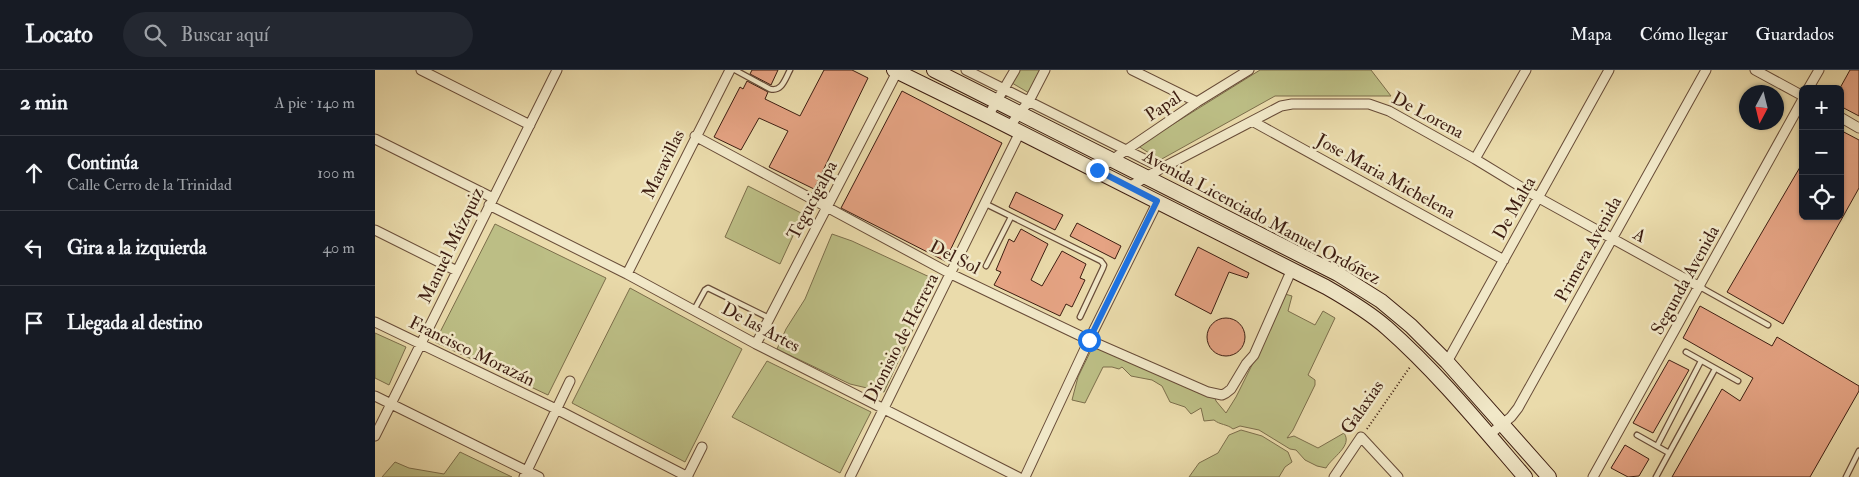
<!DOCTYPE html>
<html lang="es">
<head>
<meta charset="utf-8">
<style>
	:root { --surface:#171b24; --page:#242831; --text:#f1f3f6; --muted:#9ea1a6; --line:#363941 }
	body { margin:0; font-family:"IM FELL Double Pica",serif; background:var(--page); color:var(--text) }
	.controls { position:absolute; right:15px; top:15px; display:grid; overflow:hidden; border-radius:8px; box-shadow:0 1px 4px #0004 }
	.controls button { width:45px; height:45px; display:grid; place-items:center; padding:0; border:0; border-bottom:1px solid var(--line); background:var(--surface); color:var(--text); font:25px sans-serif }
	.compass { position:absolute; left:1364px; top:15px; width:45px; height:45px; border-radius:50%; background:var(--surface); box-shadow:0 1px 4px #0004; rotate:187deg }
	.stop { position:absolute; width:15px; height:15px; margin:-11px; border:4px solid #1a73e8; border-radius:50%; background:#fff }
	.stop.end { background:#1a73e8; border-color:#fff; box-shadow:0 1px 5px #0008 }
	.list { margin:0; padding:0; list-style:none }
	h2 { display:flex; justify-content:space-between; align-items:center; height:65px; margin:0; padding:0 20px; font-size:21px }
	h2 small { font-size:16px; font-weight:400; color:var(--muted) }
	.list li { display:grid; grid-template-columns:32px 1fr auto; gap:15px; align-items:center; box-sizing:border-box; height:75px; padding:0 20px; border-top:1px solid var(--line) }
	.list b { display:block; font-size:19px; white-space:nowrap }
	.list p { margin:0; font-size:16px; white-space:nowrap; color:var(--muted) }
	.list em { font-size:16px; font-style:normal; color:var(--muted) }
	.icon { flex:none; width:28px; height:28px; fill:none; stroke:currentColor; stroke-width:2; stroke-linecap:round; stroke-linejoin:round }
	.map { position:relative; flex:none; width:1484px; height:407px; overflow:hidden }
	header { display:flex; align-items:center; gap:30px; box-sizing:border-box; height:70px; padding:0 25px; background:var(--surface); border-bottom:1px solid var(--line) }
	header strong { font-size:24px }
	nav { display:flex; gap:28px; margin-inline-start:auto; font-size:18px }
	.search { width:350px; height:45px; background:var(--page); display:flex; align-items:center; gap:12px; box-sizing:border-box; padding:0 18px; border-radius:28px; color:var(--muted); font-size:19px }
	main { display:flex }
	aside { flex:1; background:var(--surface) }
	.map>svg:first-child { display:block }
	.green { fill:#bcbe85; stroke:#7c6e4b }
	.building { fill:#e5a383; stroke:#3d1d11 }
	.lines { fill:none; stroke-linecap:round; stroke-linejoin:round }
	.lane-casing { stroke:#684c38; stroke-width:7 }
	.street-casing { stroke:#684c38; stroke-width:11 }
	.secondary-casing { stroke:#3d1d11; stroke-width:16 }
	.path { stroke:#3d1d11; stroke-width:2; stroke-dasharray:1 2.5; stroke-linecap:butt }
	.lane { stroke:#f1e8c8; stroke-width:4.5 }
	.street { stroke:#f1e8c8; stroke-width:9 }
	.secondary { stroke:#f1e8c8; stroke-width:14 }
	.route { stroke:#1a73e8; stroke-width:6 }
	.labels { text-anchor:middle; stroke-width:5; stroke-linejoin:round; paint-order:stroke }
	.street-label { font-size:18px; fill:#3d1d11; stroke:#f1e8c8 }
</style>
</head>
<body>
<header>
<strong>Locato</strong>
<div class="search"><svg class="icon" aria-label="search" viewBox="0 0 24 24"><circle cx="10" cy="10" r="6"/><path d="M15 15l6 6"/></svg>Buscar aquí</div>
<nav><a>Mapa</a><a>Cómo llegar</a><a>Guardados</a></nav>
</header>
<main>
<aside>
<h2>2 min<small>A pie · 140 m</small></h2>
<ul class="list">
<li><svg class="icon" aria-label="ahead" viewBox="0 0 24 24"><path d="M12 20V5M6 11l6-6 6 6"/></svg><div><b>Continúa</b><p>Calle Cerro de la Trinidad</p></div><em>100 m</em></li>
<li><svg class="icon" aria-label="left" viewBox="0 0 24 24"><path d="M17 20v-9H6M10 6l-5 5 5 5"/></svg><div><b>Gira a la izquierda</b></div><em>40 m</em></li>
<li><svg class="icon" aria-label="arrive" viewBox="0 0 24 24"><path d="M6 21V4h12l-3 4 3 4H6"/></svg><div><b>Llegada al destino</b></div></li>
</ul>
</aside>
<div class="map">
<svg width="1484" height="407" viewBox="0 0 1484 407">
	<rect width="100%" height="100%" fill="#eadbab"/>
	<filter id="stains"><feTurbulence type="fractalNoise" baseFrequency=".004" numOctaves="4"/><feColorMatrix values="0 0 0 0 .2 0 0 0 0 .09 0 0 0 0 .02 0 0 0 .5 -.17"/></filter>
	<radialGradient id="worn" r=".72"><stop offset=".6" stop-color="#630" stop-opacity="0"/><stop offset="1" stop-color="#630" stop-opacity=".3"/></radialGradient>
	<path class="green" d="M643 0H666L654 23 637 13Z
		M885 0H996L1016 26H900L785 90 763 76Z
		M373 116 428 144 405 194 350 167Z
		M120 154 231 208 173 325 60 272Z
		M457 164 477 171 561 210 509 322 475 314 402 279 411 259 430 229Z
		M255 218 367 279 310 392 197 333Z
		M910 224 917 226 913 241 940 255 948 241 960 248 933 305 940 310V315L918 360 912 368 919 366 943 378 969 363C978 376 957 387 951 398L942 396 930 390 921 380 915 379 884 360 865 356 858 359C852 354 845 355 839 350L829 351 826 338 816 344 810 337 795 332 787 316 777 310 756 306 747 297 744 299 737 297H728L710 333 697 330 703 307 719 274 811 315 833 327 839 325 841 331 851 343 861 327 888 273Z
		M0 263 31 277 14 315 0 308Z
		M392 291 496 342 465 403 357 347Z
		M866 360 887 366 913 382 917 392 910 397 904 407H814L824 393 843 383 854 365Z
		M85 382 137 407H7L20 392 34 398 69 404Z"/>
	<path class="building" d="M377 0H403L396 15 375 4Z
		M449 0H477L493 8 439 119 394 97 413 61 384 48 366 80 339 67 365 17 368 19 372 11 393 22 390 29 425 46Z
		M1475 0H1484V46L1465 36V18Z
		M527 21 627 73 570 191 466 138Z
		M1465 60 1484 70V118L1408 254 1352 222 1428 92V146H1465Z
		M641 122 688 145 680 160 634 137Z
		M702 153 746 176 740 189 695 166Z
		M646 159 673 174 656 210 667 216 687 181 711 194 705 208 710 210 697 237 691 234 685 246 619 215 626 202 621 200 634 169 639 172Z
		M823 177 874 203 872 208 854 202 836 244 800 225Z
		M1325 236 1397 276 1402 267 1484 316V321L1435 407H1297L1347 319 1365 331 1378 308 1308 268Z
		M832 267a19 19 0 1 1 38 0a19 19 0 1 1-38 0Z
		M1294 290 1314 300 1278 363 1258 353Z
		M1250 375 1274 389 1264 406 1253 407 1236 398Z"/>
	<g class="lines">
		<g class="lane-casing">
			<path id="lane" d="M360 0 395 19C407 22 410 9 415 0
				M611 134 726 191 729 195 728 198 705 247
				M611 196 636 147
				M1325 217 1393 255
				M319 240 330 220 333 218 394 248
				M1311 282 1363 311
				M1262 365 1294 383 1340 299
				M1282 376 1326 291
				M1281 407 1294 383
				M1471 407 1484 381"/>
		</g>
		<g class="street-casing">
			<path id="street" d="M46 0 155 55
				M591 0 787 98
				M757 0 822 32
				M1380 0 1428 26
				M1433 19 1444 0
				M613 46 640 0
				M1465 47 1484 58
				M877 51 1129 190
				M634 57 654 31 670 0
				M320 66 576 204 714 270 833 322 847 325 851 323 856 319 871 294 879 285 917 199
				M0 69 118 128
				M1100 89 1151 0
				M722 100 822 32 874 0
				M754 117 787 98 906 36 917 34H994L1014 41 1100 89 1164 128 1325 217
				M114 135 252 204 381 274 643 407
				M0 160 82 201
				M252 204 355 0
				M0 252 181 339 313 407
				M381 274 522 2
				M1072 292 1234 0
				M0 326 164 407
				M1114 365 1136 347 1143 338 1331 0
				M0 366 182 0
				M149 407 195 311
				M312 407 327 377
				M475 407 645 62
				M650 407 714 270 783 131
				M959 407 986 367 1023 407
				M1218 407 1428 29"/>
		</g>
		<g class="secondary-casing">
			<path id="secondary" d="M519 0 613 46 951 217C972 229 994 242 1012 258 1062 302 1106 356 1150 407
				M559 0 963 204 1006 231 1036 256 1072 292 1174 407"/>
		</g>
		<path class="path" d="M992 359 1035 297"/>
		<use href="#lane" class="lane"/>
		<use href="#street" class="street"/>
		<use href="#secondary" class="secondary"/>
	</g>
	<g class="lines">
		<path class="route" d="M714 270 782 131 722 100"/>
	</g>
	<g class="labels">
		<g class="street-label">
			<text transform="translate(788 36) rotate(-34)" y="6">Papal</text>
			<text transform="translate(1053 45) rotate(28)" y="6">De Lorena</text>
			<text transform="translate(288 94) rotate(-64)" y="6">Maravillas</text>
			<text transform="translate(1011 106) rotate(29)" y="6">Jose Maria Michelena</text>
			<text transform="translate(437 130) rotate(-62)" y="6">Tegucigalpa</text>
			<text transform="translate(1139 138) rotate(-61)" y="6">De Malta</text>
			<text transform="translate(887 147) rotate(28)" y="6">Avenida Licenciado Manuel Ordóñez</text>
			<text transform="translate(1265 165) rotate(29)" y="6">A</text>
			<text transform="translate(76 175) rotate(-64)" y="6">Manuel Múzquiz</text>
			<text transform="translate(1213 179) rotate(-61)" y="6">Primera Avenida</text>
			<text transform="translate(580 187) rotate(27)" y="6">Del Sol</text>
			<text transform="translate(1310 210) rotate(-61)" y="6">Segunda Avenida</text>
			<text transform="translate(386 257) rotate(28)" y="6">De las Artes</text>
			<text transform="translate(526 268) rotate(-63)" y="6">Dionisio de Herrera</text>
			<text transform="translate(97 281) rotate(26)" y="6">Francisco Morazán</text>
			<text transform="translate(987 337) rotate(-55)" y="6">Galaxias</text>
		</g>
	</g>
	<rect width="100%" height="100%" filter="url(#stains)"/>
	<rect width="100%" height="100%" fill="url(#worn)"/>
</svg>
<div class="controls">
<button>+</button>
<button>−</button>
<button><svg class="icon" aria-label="locate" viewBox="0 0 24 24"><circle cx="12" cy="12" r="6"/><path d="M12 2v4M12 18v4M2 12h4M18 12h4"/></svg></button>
</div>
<svg class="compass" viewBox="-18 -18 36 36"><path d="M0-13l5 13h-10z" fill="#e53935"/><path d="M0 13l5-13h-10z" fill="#9ea1a6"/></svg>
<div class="stop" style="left:714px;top:270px"></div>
<div class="stop end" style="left:722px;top:100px"></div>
</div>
</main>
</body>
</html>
